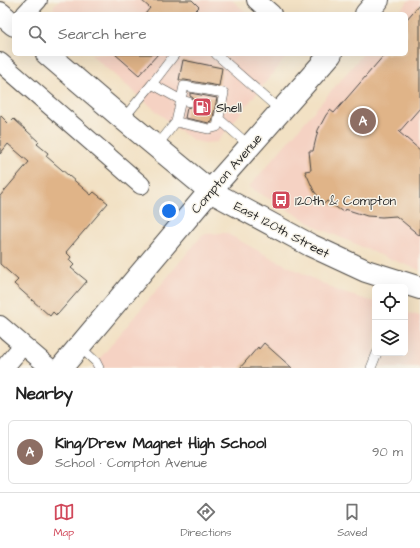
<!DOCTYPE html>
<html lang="en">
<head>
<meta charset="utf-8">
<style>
	:root { --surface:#fff; --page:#f6f6f6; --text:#222; --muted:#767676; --line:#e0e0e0; --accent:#d1495b }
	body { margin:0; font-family:"Architects Daughter",sans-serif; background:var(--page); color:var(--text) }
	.controls { position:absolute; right:12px; bottom:12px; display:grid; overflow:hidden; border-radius:6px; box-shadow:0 4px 16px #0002 }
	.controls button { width:36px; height:36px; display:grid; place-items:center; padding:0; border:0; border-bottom:1px solid var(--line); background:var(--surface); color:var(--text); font:20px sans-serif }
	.you { position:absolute; left:169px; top:211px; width:14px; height:14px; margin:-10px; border:3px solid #fff; border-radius:50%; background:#1a73e8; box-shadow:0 0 0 6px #1a73e833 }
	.badge { display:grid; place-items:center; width:26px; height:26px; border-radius:50%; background:var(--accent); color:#fff; font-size:13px; font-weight:700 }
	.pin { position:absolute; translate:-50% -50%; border:2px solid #fff; box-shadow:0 1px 4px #0006 }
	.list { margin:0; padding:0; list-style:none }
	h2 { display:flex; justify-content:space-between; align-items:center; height:52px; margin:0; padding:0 16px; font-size:17px }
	h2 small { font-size:13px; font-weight:400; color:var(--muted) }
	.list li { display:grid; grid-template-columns:26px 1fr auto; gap:12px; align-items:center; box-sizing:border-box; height:64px; margin:0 8px 8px; padding:0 8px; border:1px solid var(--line); border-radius:6px }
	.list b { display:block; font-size:15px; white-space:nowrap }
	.list p { margin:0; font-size:13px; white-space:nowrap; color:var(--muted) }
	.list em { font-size:13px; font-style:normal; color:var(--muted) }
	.icon { flex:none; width:22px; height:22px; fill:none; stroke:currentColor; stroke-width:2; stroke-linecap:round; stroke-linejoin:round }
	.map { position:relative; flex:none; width:420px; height:368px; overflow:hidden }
	.search { position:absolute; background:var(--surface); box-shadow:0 4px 16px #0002; left:12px; right:12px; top:12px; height:44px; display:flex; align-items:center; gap:10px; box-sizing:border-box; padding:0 14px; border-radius:6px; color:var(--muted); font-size:15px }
	.sheet { height:124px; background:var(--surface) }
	nav { display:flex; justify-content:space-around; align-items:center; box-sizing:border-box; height:56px; border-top:1px solid var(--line); background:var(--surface); font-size:11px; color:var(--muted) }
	nav a { display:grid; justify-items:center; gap:2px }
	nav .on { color:var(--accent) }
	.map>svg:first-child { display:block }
	.built { fill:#f5d2c3 }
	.building { fill:#e0b488 }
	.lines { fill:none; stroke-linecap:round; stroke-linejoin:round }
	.service-casing { stroke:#494642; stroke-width:10 }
	.minor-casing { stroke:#494642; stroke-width:20 }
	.tertiary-casing { stroke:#494642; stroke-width:24 }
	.secondary-casing { stroke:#494642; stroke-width:24 }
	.service { stroke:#fff; stroke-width:9 }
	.minor { stroke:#fff; stroke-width:18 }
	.tertiary { stroke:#fff; stroke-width:22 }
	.secondary { stroke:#fff; stroke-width:22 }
	.labels { text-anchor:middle; stroke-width:3; stroke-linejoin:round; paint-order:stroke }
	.poi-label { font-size:13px; fill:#2b2b2b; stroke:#f7f3e8; text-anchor:start }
	.street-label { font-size:13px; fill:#2b2b2b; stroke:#f7f3e8 }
</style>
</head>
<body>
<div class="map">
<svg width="420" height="368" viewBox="0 0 420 368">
	<rect width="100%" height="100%" fill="#f7f3e8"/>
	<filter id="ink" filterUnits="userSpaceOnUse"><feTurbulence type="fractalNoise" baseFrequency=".025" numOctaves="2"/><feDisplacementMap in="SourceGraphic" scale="8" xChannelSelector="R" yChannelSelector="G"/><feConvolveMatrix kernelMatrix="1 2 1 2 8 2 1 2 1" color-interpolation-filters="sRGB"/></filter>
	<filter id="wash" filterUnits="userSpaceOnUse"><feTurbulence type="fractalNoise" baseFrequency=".012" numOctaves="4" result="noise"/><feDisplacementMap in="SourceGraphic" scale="16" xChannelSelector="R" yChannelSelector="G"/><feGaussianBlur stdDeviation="0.9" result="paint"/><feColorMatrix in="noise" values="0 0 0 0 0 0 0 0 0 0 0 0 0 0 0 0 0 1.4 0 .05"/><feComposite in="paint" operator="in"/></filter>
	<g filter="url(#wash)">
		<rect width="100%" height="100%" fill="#f2e1c4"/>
		<path class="built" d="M59 0H232L248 14H53L54 5Z
			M409 0H420V270L387 258 319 228 249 187 363 54H406V14H397Z
			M90 54H286L287 56 217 142 205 143 195 141 182 133Z
			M226 233 266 255 340 292 375 302V353H405V312L420 316V368H92L203 234Z"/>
		<g id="blocks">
			<path class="building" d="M141 0H192L199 7 192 14H145L150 8Z
				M420 4V108L399 132 420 150V236L396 216 382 217 367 216 345 209 343 212 327 201 324 204 314 191 305 171 311 170 309 151H313L318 130 326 115 330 110 334 113 385 54H406V20Z
				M115 54H158L139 75Z
				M183 60 222 68 219 86 185 80H179Z
				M190 93 217 98 212 122 209 123 185 118 187 108 193 106 195 103 193 98 190 96Z
				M0 115 9 124 14 119 39 142 37 144 48 153 46 156 91 195 94 192 108 203 66 252 71 257 69 260 74 265 71 268 87 281 58 314 57 313 56 315 53 312 50 316 14 284 18 280 0 264V196L29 162 8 144 0 154Z
				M264 343 292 368H240L258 347 259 349Z"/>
		</g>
	</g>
	<g filter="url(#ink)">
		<use href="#blocks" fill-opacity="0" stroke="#494642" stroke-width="1"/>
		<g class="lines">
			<g class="service-casing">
				<path id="service" d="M216 54 281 111
					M152 84 175 54
					M123 119 152 84 181 100 189 102
					M219 119 250 146
					M156 147 176 122 209 129 217 127 224 93 184 86 176 122
					M79 346 96 362 99 368
					M371 368 377 353"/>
			</g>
			<g class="minor-casing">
				<path id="minor" d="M256 0 272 14
					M25 14 38 0
					M0 62 141 185
					M0 325 50 368
					M4 368 23 345"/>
			</g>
			<g class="tertiary-casing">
				<path id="tertiary" d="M0 13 14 25
					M47 54 123 119 210 191 310 245 366 271 420 288"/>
			</g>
			<g class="secondary-casing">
				<path id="secondary" d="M366 14 378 0
					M61 368 210 191 331 54"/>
			</g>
			<use href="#service" class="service"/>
			<use href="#minor" class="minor"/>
			<use href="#tertiary" class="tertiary"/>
			<use href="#secondary" class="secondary"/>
		</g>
	</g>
	<defs>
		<g id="fuel-square" transform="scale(1)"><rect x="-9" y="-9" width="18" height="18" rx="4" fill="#d1495b" stroke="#f7f3e8"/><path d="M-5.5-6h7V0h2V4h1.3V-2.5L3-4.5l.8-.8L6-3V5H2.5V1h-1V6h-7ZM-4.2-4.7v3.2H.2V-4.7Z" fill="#fff"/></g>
		<g id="bus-square" transform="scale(1)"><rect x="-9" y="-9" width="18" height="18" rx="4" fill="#d1495b" stroke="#f7f3e8"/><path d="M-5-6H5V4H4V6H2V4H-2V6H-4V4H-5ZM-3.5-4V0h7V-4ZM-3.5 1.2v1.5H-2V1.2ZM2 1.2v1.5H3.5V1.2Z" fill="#fff"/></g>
	</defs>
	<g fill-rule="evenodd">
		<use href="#fuel-square" x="202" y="107"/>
		<use href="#bus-square" x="281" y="200"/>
	</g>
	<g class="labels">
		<g class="poi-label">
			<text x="216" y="112">Shell</text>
			<text x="295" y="205">120th &amp; Compton</text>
		</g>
		<g class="street-label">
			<text transform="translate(226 173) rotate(-49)" y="5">Compton Avenue</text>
			<text transform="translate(282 229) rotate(28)" y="5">East 120th Street</text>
		</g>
	</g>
</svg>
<div class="controls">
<button><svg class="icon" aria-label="locate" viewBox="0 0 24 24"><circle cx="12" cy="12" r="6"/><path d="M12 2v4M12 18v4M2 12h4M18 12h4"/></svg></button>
<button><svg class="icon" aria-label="layers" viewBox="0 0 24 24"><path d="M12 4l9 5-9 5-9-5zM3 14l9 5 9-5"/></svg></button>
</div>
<div class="you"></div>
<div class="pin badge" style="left:363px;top:121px;background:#8d6e63">A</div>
<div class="search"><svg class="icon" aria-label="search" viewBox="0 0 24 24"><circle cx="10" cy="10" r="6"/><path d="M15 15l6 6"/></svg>Search here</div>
</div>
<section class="sheet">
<h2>Nearby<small></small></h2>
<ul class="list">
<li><span class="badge" style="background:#8d6e63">A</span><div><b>King/Drew Magnet High School</b><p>School · Compton Avenue</p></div><em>90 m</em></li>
</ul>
</section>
<nav>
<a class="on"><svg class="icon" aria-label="map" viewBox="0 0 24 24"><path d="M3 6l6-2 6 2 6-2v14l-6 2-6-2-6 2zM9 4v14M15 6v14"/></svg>Map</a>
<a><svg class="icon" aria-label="directions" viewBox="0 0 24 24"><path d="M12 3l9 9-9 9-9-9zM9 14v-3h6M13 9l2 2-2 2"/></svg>Directions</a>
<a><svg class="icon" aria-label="saved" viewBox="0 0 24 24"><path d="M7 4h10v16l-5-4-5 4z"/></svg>Saved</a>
</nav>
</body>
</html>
